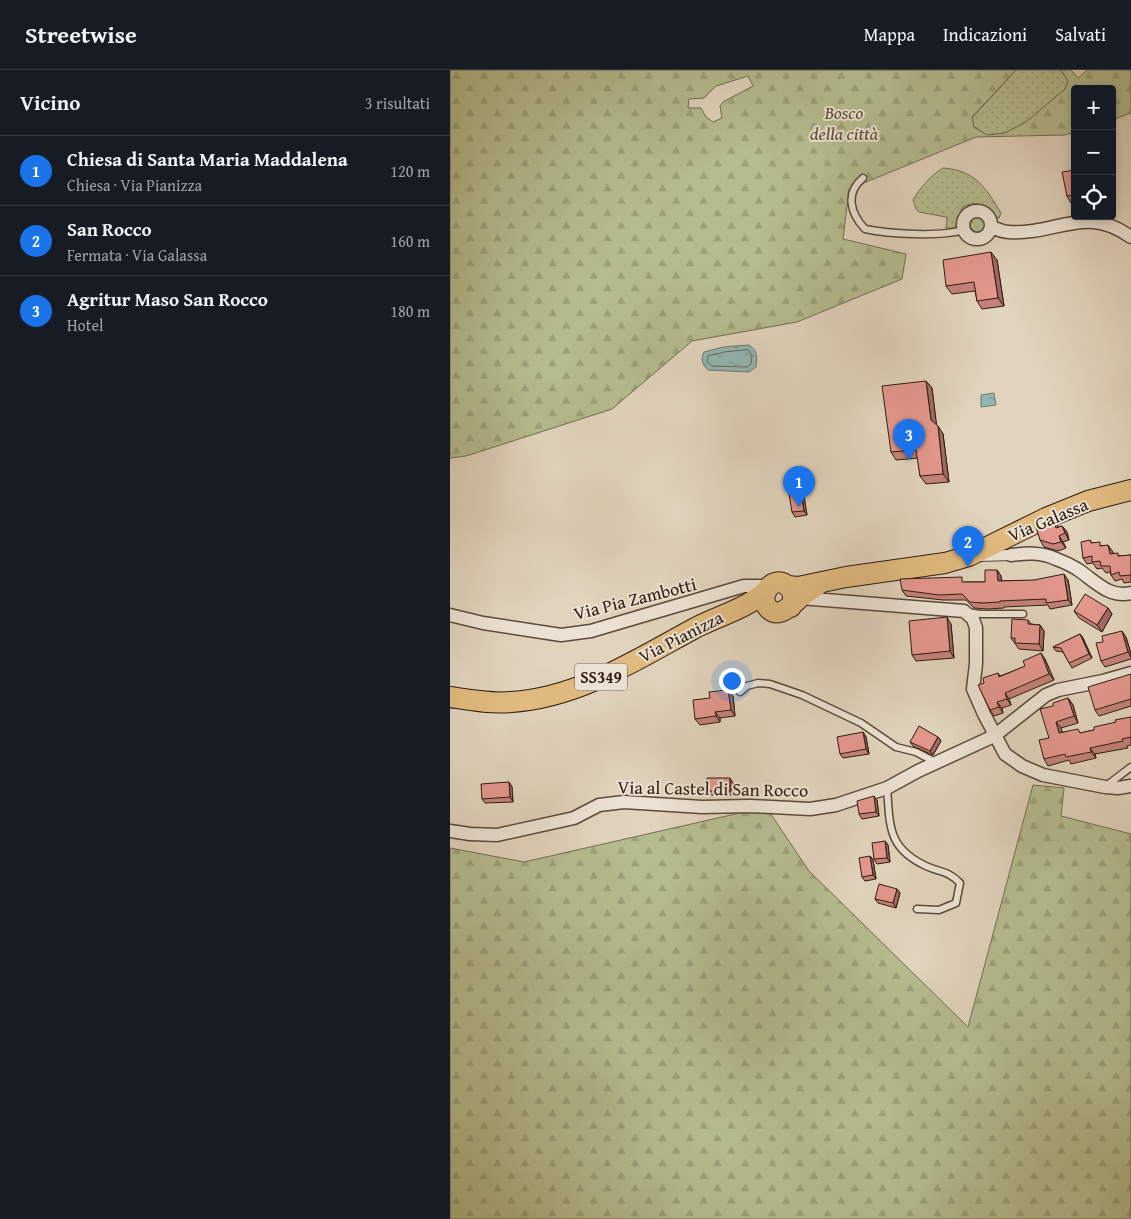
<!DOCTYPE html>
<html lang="it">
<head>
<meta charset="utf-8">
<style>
	:root { --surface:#171b24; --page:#20242c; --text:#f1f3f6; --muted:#9ea1a6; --line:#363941; --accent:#1a73e8 }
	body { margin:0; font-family:"Gentium Book Plus",serif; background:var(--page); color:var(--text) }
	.controls { position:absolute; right:15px; top:15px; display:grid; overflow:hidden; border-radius:5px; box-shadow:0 2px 8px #0003 }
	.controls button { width:45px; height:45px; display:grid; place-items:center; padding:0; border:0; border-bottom:1px solid var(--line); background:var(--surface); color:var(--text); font:25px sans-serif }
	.you { position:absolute; left:281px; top:610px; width:18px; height:18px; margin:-12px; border:4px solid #fff; border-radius:50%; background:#1a73e8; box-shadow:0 0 0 8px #1a73e833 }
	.badge { display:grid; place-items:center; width:32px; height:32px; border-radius:50%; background:var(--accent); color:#fff; font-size:16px; font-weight:700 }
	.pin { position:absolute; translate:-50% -41px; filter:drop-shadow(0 1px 2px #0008) }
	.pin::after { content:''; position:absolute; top:26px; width:18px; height:15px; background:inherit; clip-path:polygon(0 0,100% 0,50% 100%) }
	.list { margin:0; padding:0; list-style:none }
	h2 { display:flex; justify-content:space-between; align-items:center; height:65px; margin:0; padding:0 20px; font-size:21px }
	h2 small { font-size:16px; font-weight:400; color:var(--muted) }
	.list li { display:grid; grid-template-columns:32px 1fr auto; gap:15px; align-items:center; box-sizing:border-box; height:70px; padding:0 20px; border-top:1px solid var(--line) }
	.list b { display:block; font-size:19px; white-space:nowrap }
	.list p { margin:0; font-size:16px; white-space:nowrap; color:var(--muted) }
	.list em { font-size:16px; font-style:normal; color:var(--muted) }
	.icon { flex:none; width:28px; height:28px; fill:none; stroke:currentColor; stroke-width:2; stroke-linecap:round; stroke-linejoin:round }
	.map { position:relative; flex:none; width:681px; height:1149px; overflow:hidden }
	header { display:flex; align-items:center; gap:30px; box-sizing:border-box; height:70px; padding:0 25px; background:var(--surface); border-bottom:1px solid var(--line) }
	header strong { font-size:24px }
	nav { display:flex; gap:28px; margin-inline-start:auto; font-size:18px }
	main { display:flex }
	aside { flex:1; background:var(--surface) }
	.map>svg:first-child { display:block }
	.grass { fill:url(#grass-dots); stroke:#716c50 }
	.forest { fill:url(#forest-firs); stroke:#716c50; fill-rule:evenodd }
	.water { fill:url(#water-ripples); stroke:#6b7971 }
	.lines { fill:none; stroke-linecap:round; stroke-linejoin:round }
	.shore { stroke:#606a61; stroke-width:1 }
	.service-casing { stroke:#5a4a3b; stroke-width:9 }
	.pedestrian-casing { stroke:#5a4a3b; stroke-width:12 }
	.minor-casing { stroke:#5a4a3b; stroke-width:15 }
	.primary-casing { stroke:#2d1c10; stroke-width:22 }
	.service { stroke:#ece2d3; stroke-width:6 }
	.pedestrian { stroke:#ece2d3; stroke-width:10 }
	.minor { stroke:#ece2d3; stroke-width:12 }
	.primary { stroke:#e0ba7e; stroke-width:20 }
	.wall { fill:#c48279; stroke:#2d1c10 }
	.shaded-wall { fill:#a06a63; stroke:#2d1c10 }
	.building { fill:#e4978d; stroke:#2d1c10 }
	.labels { text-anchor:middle; stroke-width:4; stroke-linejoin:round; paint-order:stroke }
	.shield { fill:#ece2d3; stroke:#66574a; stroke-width:1 }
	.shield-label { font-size:16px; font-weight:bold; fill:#2d1c10 }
	.park-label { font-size:18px; font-style:italic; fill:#564c36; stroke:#ece2d3 }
	.street-label { font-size:18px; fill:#2d1c10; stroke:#ece2d3 }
</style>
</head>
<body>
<header>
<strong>Streetwise</strong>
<nav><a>Mappa</a><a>Indicazioni</a><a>Salvati</a></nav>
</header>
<main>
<aside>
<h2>Vicino<small>3 risultati</small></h2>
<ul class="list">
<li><span class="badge">1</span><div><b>Chiesa di Santa Maria Maddalena</b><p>Chiesa · Via Pianizza</p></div><em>120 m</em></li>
<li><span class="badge">2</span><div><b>San Rocco</b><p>Fermata · Via Galassa</p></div><em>160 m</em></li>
<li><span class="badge">3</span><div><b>Agritur Maso San Rocco</b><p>Hotel</p></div><em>180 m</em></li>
</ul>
</aside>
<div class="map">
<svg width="681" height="1149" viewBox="0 0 681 1149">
	<defs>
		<pattern id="grass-dots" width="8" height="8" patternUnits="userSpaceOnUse" patternTransform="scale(1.25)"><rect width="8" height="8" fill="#b5bc8f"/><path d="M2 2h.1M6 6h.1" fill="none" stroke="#9ca17a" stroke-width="1.8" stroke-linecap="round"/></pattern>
		<pattern id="forest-firs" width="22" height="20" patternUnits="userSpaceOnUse" patternTransform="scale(1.25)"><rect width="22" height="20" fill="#b5bc8f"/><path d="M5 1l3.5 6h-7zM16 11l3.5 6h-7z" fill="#9ca17a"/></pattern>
		<pattern id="water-ripples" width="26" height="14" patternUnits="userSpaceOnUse" patternTransform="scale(1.25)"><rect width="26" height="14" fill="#94b7b2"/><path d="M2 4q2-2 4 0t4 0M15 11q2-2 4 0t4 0" fill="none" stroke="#79948f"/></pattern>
	</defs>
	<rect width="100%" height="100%" fill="#e1d3bc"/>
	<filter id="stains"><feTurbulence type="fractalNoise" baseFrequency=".004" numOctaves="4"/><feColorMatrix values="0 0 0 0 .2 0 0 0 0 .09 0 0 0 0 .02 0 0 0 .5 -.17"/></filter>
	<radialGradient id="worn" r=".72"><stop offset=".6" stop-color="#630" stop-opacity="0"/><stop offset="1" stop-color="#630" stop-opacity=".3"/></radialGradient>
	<path class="grass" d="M566 0H611L618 11 615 19 576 52 555 63 537 65 524 57 522 48Z
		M493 98C525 100 536 118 551 143L549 148 545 147C539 135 524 129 512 138L507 156 502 158H496L497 149 496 147 469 142 466 139 463 130C469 119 482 104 493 98Z
		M520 154a8 8 0 1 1 16 0a8 8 0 1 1-16 0Z"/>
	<path class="forest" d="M0 0H566L522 47 524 57 537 65 555 63 576 52 615 19 618 11 611 0H621L628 8 637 0H681V43L662 50V19H625V62L615 65 526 67 399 119 393 169 456 184 452 209 347 252 242 271 162 339 16 386 0 388ZM298 6 303 16 273 32 270 36 272 48 263 52 256 47 251 38H238L239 29 254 28 266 16Z
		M583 715 614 718 611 746 681 764V1149H0V778L74 792 316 737 359 801 518 957Z"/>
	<path class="water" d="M299 275C308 281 307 287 306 297L299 302 258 300C253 295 250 290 254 282L273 277Z
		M544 323 546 335 531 337V325Z"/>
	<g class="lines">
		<path class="shore" d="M298 280 302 285 301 294 297 297 262 296 257 292 258 286 274 282Z"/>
		<g class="service-casing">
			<path id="service" d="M413 108C395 123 400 143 415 159 439 164 490 167 514 160
				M517 542 530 544H573
				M290 622 297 616 308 613 320 614 352 625 411 653 446 677 466 682 485 692
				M656 716 681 697
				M437 718C440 755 437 778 476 796 491 803 497 800 510 813L506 833 489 840 467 839"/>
		</g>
		<g class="pedestrian-casing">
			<path id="pedestrian" d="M530 486 561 485"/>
		</g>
		<g class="minor-casing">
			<path id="minor" d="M513 155a14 14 0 1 1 28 0a14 14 0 1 1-28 0Z
				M541 157C547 159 553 162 559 162 607 165 635 134 681 167
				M561 485C577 483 591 482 606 489 614 492 623 496 630 501 647 513 660 528 681 523
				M350 528 514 541 523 549 526 558V594L523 619 534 644 555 684 572 696 593 705 655 717 668 718 681 716
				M0 545 33 553 111 565 141 561 168 553 294 516H311L318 518
				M0 761 20 764 47 765 124 748 149 735 174 732 252 737 300 736 360 739 386 735 437 718 468 701 544 666 596 625 608 620 653 611 681 603"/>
		</g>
		<g class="primary-casing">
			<path id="primary" d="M338 516 348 517 396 507 495 493 519 486 596 448 638 431 681 420
				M341 537C350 517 326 503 317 520 314 525 314 531 316 535 327 553 342 534 352 526 357 522 362 519 368 515
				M0 627C20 630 41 634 61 632 129 628 189 588 247 557 269 546 297 538 315 522"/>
		</g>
		<use href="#service" class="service"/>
		<use href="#pedestrian" class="pedestrian"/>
		<use href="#minor" class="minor"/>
		<use href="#primary" class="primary"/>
	</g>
	<path class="wall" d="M625 100V132L621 133 617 126Z
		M547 190 554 236 532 239 527 231 525 221 502 224 496 216Z
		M476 311 482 318 486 354 493 364 499 412 476 414 470 406 468 388 446 390 441 382Z
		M354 427 357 445 345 447 342 442Z
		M603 450 608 457 612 456 617 462 619 470 613 472 616 478 608 481 594 477 590 470Z
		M640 470 642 473 653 476 663 482V483L670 486 681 485V512L674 513 672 509 665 511 661 505 660 502 656 503 652 498 647 499 643 493 637 494 633 488Z
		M547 500 551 506 552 511 618 510 622 535 600 539 598 535 554 537V538L537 539 524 538 516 530H493L456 526 452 520 516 512H535Z
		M658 538 662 544 652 562 629 548 624 541Z
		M578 550 581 554 590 555 594 561 593 581 569 579 561 568Z
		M501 554 504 588 466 591 462 585Z
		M630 564 633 568 642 588 622 598 613 582 606 581 603 577Z
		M676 567 681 584V589L655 597 651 591Z
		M595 589 604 610 559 629 561 635 552 638 553 643 544 646 540 640 534 613 548 603 550 606Z
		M681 604V636L649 646 645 640Z
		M283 626 285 646 270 648V652L250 655 245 649Z
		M618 628 623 635 628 653 611 658 612 662 631 663 644 660 681 647V675L677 676 678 678 645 684 646 688 621 694 619 690 598 696 594 689 599 668 603 636Z
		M413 662 416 667 419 684 393 688 390 684Z
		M488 667 491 671 483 685 463 676 460 672Z
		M59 712 62 717 63 732 35 733 32 729Z
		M283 713V725H260L257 721Z
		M427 730 429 746 412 749 409 744Z
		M435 771 438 775 440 792 427 794 424 789Z
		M420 786 423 790 426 809 415 811 412 807Z
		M447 819 450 823 446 838 428 833 425 829Z"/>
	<path class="shaded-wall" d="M541 182 547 190 554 236 548 228Z
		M476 311 482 318 487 358 481 350Z
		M488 356 493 364 499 412 493 404Z
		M351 422 354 427 357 445 354 441Z
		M603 450 608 456 610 464 606 458Z
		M612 456 617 462 619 470 615 463Z
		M609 466 613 472 616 478 611 472Z
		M658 475 663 482 664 490 660 484Z
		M547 500 551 506 552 517 548 511Z
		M614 504 618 510 622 535 618 530Z
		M658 538 662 544 652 562 647 555Z
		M497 547 501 554 504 588 500 581Z
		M590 555 594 561 593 581 589 574Z
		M672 561 676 567 681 584V587L678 582Z
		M630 564 633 568 642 588 639 584Z
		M591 583 595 589 604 610 599 604Z
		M278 620 283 626 285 646 281 640Z
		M555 623 559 629 561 635 557 629Z
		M618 628 623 635 628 653 624 646Z
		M547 632 552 638 553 643 549 637Z
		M265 642 270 648V652L266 646Z
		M606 652 611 658 614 669 609 663Z
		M413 662 416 667 419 684 416 679Z
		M488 667 491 671 483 685 480 681Z
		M640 678 645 684 646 688 641 682Z
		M280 708 283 713V725L280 721Z
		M59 712 62 717 63 732 60 727Z
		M424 726 427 730 429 746 426 742Z
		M435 771 438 775 440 792 437 788Z
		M420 786 423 790 426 809 423 805Z
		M447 819 450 823 446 838 443 833Z"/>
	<path class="building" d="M625 100V125L617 126 612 102Z
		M541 182 548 228 527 231 524 212 496 216 493 190Z
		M476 311 481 350 488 356 493 404 470 406 466 380 441 382 432 316Z
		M351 422 354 441 342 442 339 424Z
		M603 450 606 458 612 456 615 463 609 466 611 472 603 474 590 470 586 457Z
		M640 470 641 473 650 472V476L658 475 660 484 668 483V486L681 485V505L670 506 669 502 661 505 660 496H651L650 491 642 492V486L633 488 631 472Z
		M535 500H547L548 511 584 510 614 504 618 530 596 533V529L550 531V532L533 533 520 532 512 524 489 525 452 520 450 509 512 507V512H535Z
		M635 524 658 538 647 555 624 541Z
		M497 547 500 581 462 585 459 551Z
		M562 549 578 550V554L590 555 589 574 565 573V568H561Z
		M672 561 678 582 651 591 646 573 653 572 652 566Z
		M630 564 639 584 619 593 611 578 603 577Z
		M591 583 599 604 555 623 557 629 547 632 549 637 540 640 528 615 534 613 533 608 548 603 549 607 575 596 573 591Z
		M681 604V629L645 640 638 617Z
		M278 620 281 640 265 642 266 646 245 649 243 630 260 628 259 622Z
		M618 628 624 646 606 652 609 663 628 659 630 663 644 660V657L666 652 665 650 681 647V667L672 669 673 671 640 678 641 682 616 687 615 684 594 689 589 670 599 668 590 639 603 636V633Z
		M469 656 488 667 480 681 460 672Z
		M413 662 416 679 390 684 387 667Z
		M257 708H280V721H257Z
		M59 712 60 727 32 729 31 714Z
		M424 726 426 742 409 744 407 731Z
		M435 771 437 788 424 789 422 773Z
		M420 786 423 805 412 807 409 788Z
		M429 814 447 819 443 833 425 829Z"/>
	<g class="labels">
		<rect class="shield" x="125" y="593.5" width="52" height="27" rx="4"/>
		<g class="shield-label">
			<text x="151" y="613">SS349</text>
		</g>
		<g class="park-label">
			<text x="394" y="49">Bosco<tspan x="394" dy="21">della città</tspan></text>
		</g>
		<g class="street-label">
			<text transform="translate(598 450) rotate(-23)" y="6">Via Galassa</text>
			<text transform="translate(185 529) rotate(-14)" y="6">Via Pia Zambotti</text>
			<text transform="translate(231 567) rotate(-27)" y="6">Via Pianizza</text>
			<text transform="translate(263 719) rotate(1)" y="6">Via al Castel di San Rocco</text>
		</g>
	</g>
	<rect width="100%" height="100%" filter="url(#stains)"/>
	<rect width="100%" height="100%" fill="url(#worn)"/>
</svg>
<div class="controls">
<button>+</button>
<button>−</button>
<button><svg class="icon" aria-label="locate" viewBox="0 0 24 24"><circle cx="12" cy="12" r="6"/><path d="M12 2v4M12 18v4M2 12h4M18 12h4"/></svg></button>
</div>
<div class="you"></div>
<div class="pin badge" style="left:349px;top:437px">1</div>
<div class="pin badge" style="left:518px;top:497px">2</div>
<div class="pin badge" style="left:459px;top:390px">3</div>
</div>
</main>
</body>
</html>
